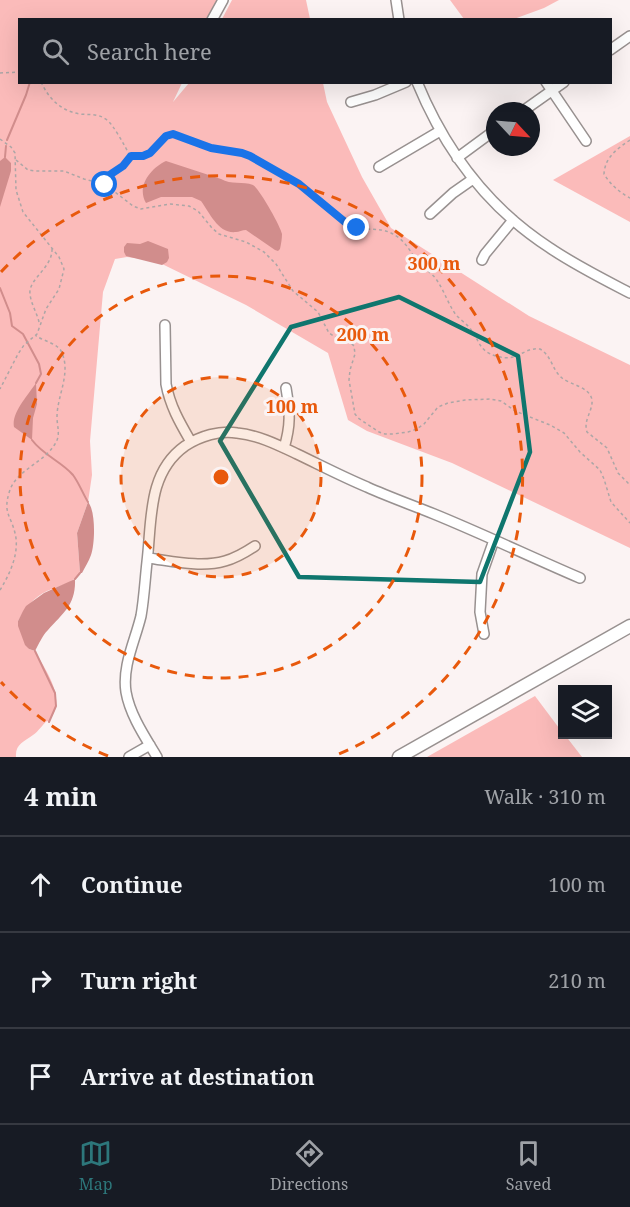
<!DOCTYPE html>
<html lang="en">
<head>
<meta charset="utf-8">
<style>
	:root { --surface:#171b24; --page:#20242c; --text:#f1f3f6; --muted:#9ea1a6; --line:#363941; --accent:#2d777b }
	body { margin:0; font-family:"Noto Serif",serif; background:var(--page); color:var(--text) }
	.controls { position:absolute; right:18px; bottom:18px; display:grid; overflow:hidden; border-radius:0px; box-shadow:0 6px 24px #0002 }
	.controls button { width:54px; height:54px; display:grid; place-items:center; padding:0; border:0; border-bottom:2px solid var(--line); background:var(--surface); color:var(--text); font:30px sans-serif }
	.compass { position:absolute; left:486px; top:102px; width:54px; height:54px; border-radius:50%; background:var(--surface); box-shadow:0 6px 24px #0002; rotate:116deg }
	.stop { position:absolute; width:18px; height:18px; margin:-14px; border:4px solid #1a73e8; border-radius:50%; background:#fff }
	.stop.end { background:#1a73e8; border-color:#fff; box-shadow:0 2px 6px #0008 }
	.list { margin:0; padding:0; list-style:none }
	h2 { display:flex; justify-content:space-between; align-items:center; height:78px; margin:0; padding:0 24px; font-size:26px }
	h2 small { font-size:20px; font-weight:400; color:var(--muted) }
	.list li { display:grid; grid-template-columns:39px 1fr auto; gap:18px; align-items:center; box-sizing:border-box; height:96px; padding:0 24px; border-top:2px solid var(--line) }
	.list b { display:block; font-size:22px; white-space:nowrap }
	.list em { font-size:20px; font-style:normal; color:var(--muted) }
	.icon { flex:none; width:33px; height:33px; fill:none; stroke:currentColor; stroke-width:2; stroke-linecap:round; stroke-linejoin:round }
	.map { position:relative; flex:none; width:630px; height:757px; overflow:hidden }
	.search { position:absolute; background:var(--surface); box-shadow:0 6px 24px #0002; left:18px; right:18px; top:18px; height:66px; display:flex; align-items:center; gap:15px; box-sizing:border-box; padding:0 21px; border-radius:0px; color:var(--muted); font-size:22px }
	.sheet { height:366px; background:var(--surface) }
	nav { display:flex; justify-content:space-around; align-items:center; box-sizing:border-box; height:84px; border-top:2px solid var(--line); background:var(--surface); font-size:16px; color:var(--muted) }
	nav a { display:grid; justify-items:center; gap:3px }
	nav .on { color:var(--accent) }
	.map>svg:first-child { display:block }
	.green { fill:#fbbbba }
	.water { fill:#d18d8c }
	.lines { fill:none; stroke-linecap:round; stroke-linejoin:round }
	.stream { stroke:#d18d8c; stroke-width:2 }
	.minor-casing { stroke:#989190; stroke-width:12 }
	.major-casing { stroke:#989190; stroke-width:15 }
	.path { stroke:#aca6a6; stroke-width:1.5; stroke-dasharray:3 3; stroke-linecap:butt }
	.minor { stroke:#fff; stroke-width:9 }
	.major { stroke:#fff; stroke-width:12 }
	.route { stroke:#1a73e8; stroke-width:8 }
	.marked { fill:none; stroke:#0f766e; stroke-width:4.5; stroke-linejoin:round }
	.ring { fill:none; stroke:#e8590c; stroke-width:3; stroke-dasharray:10 8 }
	.centre { fill:#e8590c; stroke:#fbf3f3; stroke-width:3 }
	.ring-label { font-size:18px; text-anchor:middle; font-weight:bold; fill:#e8590c; stroke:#fbf3f3; stroke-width:6; stroke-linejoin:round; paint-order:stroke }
</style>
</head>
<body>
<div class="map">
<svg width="630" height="757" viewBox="0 0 630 757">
	<rect width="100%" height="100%" fill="#fbf3f3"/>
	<path class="green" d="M0 0H221L212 19 20 20V82L182 83 173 102 189 83H323L327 102 362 177 391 228 529 316 630 365V548L452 463 367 431 348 420 328 353 246 305 162 264 143 259 127 257 115 259 103 292 90 441 92 475 88 502 77 533 80 573C72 584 59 586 47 591 34 597 25 608 18 621L29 649 35 651C43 666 58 686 56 704 56 711 52 716 49 722L47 721C42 725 39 731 33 735 24 742 15 744 16 757H0Z
		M232 0H306L310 19H222Z
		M450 0H559L544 8 514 19H464Z
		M630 136V222L553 180Z
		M535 696 562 732V734L565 735 582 757H427Z"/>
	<path class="water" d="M5 157 11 163V171L0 207V161Z
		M166 161 221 179C231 185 243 181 253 185 259 188 281 227 282 234 282 239 281 244 280 249L278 251 275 250 246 230C242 230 239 232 236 232 218 234 210 213 201 201L192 197H161L146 203C136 186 151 168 166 161Z
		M148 241 168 249 169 258 167 262 162 265 126 256 124 252V247L127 243 140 244Z
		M36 383 37 404 33 418 32 440 14 427C11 413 29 394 36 383Z
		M88 502C96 511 95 544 91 555 89 561 85 567 82 573H80L77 533Z
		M75 579C76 605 63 613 48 630 42 636 39 644 35 651L29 649 25 645 18 626V621L23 611 26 606 44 593Z"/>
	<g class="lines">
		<path class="stream" d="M7 140 26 95 30 82
			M5 157 6 146
			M0 288 10 313 12 326 23 334 39 364 41 374 36 383
			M32 440C43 455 62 462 73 475 79 483 83 494 88 502
			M75 579 80 573
			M35 651 55 693 56 706 49 722"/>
		<g class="minor-casing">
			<path id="minor" d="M396 0 399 20
				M212 20 223 0
				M610 50 630 36
				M417 82C445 150 488 208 550 248 575 265 603 279 630 293
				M546 82 586 141
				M351 102 375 95 406 82
				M523 111 564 82
				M457 158 495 130
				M379 167 440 131
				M430 214 453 193 473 179
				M482 260 485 254 513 220
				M165 325 166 384C170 406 180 423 191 442
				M284 448C291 425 290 412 286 388
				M148 558C172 561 201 568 225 561 236 558 246 552 255 546
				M484 634 480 612 482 574 494 540
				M129 757 150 745
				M157 757C145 737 130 715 126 692 122 666 135 641 141 616 144 599 145 580 147 562 152 521 147 473 185 446 200 436 220 430 237 433 258 435 278 445 297 454 320 465 343 477 367 487 389 497 412 505 434 514 483 534 531 557 580 578"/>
		</g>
		<g class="major-casing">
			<path id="major" d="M399 757 630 626"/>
		</g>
		<path class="path" d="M0 73 20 72
			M41 82C49 99 61 111 80 114 89 115 98 113 107 120 113 124 126 148 130 156
			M0 139 11 147 15 153 16 190 23 212 59 257 64 269 59 289 46 309 37 334 24 345 18 354 0 389
			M630 140C617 149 605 157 604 174 610 184 619 192 630 198
			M131 156H139L150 153 165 137 171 134 178 135 211 148 246 155 299 184 351 226C369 233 381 224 399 238 408 245 412 255 419 263 424 269 431 272 436 279 444 290 448 304 456 315 460 319 465 323 469 327 480 340 478 351 496 356 519 363 522 347 540 349 552 356 552 370 562 378 571 385 590 387 592 400 593 411 583 420 587 432L607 448 618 473 630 485
			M16 160 28 170 35 171H64L84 179 100 183 111 189 133 206 141 209 170 204 189 206 198 211 212 228 219 234 246 242 264 252 276 264 293 291 318 312 329 333 335 337 351 343 354 346 355 354 350 370 349 380 355 414 358 418 379 432 385 434H393L408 432 417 429 424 424 438 407 448 403 465 400 490 399 501 401 515 411 550 425 564 433 580 452 600 470 604 479 611 502 630 523
			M100 182C109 173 122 169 130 157
			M39 322C37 313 31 304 30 294 28 279 53 268 52 248
			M0 590C10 574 20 552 15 533 11 516 3 513 9 493 15 470 43 464 55 444 61 435 57 427 57 417 57 396 71 374 62 353 59 344 44 341 36 336"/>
		<use href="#minor" class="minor"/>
		<use href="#major" class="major"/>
	</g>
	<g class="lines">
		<path class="route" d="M105 185 100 183 102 180 123 166 131 156H143L150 153 166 136 173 134 211 148 242 153 250 156 299 184 345 222 357 228"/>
	</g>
	<path class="marked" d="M399 297 518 356 530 452 480 582 299 577 220 441 291 327Z"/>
	<circle cx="221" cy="477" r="100" fill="#e8590c" fill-opacity=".12"/>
	<g class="ring">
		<circle cx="221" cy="477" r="100"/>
		<circle cx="221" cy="477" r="201"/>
		<path d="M108 756A301 301 0 0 1 1 682M1 272A301 301 0 1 1 334 756"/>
	</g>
	<circle cx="221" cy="477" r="9" class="centre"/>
	<g class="ring-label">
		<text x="434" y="270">300 m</text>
		<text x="363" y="341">200 m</text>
		<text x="292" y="413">100 m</text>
	</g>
</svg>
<div class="controls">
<button><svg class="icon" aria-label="layers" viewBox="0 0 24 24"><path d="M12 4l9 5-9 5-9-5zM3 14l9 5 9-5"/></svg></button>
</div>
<svg class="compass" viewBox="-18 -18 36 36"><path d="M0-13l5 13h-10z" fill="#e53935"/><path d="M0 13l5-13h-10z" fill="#9ea1a6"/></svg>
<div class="stop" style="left:105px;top:185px"></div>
<div class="stop end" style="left:357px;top:228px"></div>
<div class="search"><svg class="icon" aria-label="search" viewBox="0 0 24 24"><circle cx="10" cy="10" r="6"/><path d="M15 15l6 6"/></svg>Search here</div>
</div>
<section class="sheet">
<h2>4 min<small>Walk · 310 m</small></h2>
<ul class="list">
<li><svg class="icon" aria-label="ahead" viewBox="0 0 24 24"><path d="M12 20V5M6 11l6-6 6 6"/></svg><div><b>Continue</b></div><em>100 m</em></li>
<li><svg class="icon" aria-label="right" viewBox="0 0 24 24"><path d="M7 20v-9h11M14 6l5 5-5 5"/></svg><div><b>Turn right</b></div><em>210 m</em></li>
<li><svg class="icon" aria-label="arrive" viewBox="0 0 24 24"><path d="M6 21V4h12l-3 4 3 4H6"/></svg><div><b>Arrive at destination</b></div></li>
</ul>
</section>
<nav>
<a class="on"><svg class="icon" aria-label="map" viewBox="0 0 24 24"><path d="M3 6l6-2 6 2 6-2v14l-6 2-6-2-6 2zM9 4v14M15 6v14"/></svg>Map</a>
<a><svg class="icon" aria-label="directions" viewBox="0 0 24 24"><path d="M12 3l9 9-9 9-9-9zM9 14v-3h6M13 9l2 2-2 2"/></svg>Directions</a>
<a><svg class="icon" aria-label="saved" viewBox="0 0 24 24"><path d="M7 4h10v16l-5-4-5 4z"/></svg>Saved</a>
</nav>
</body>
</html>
